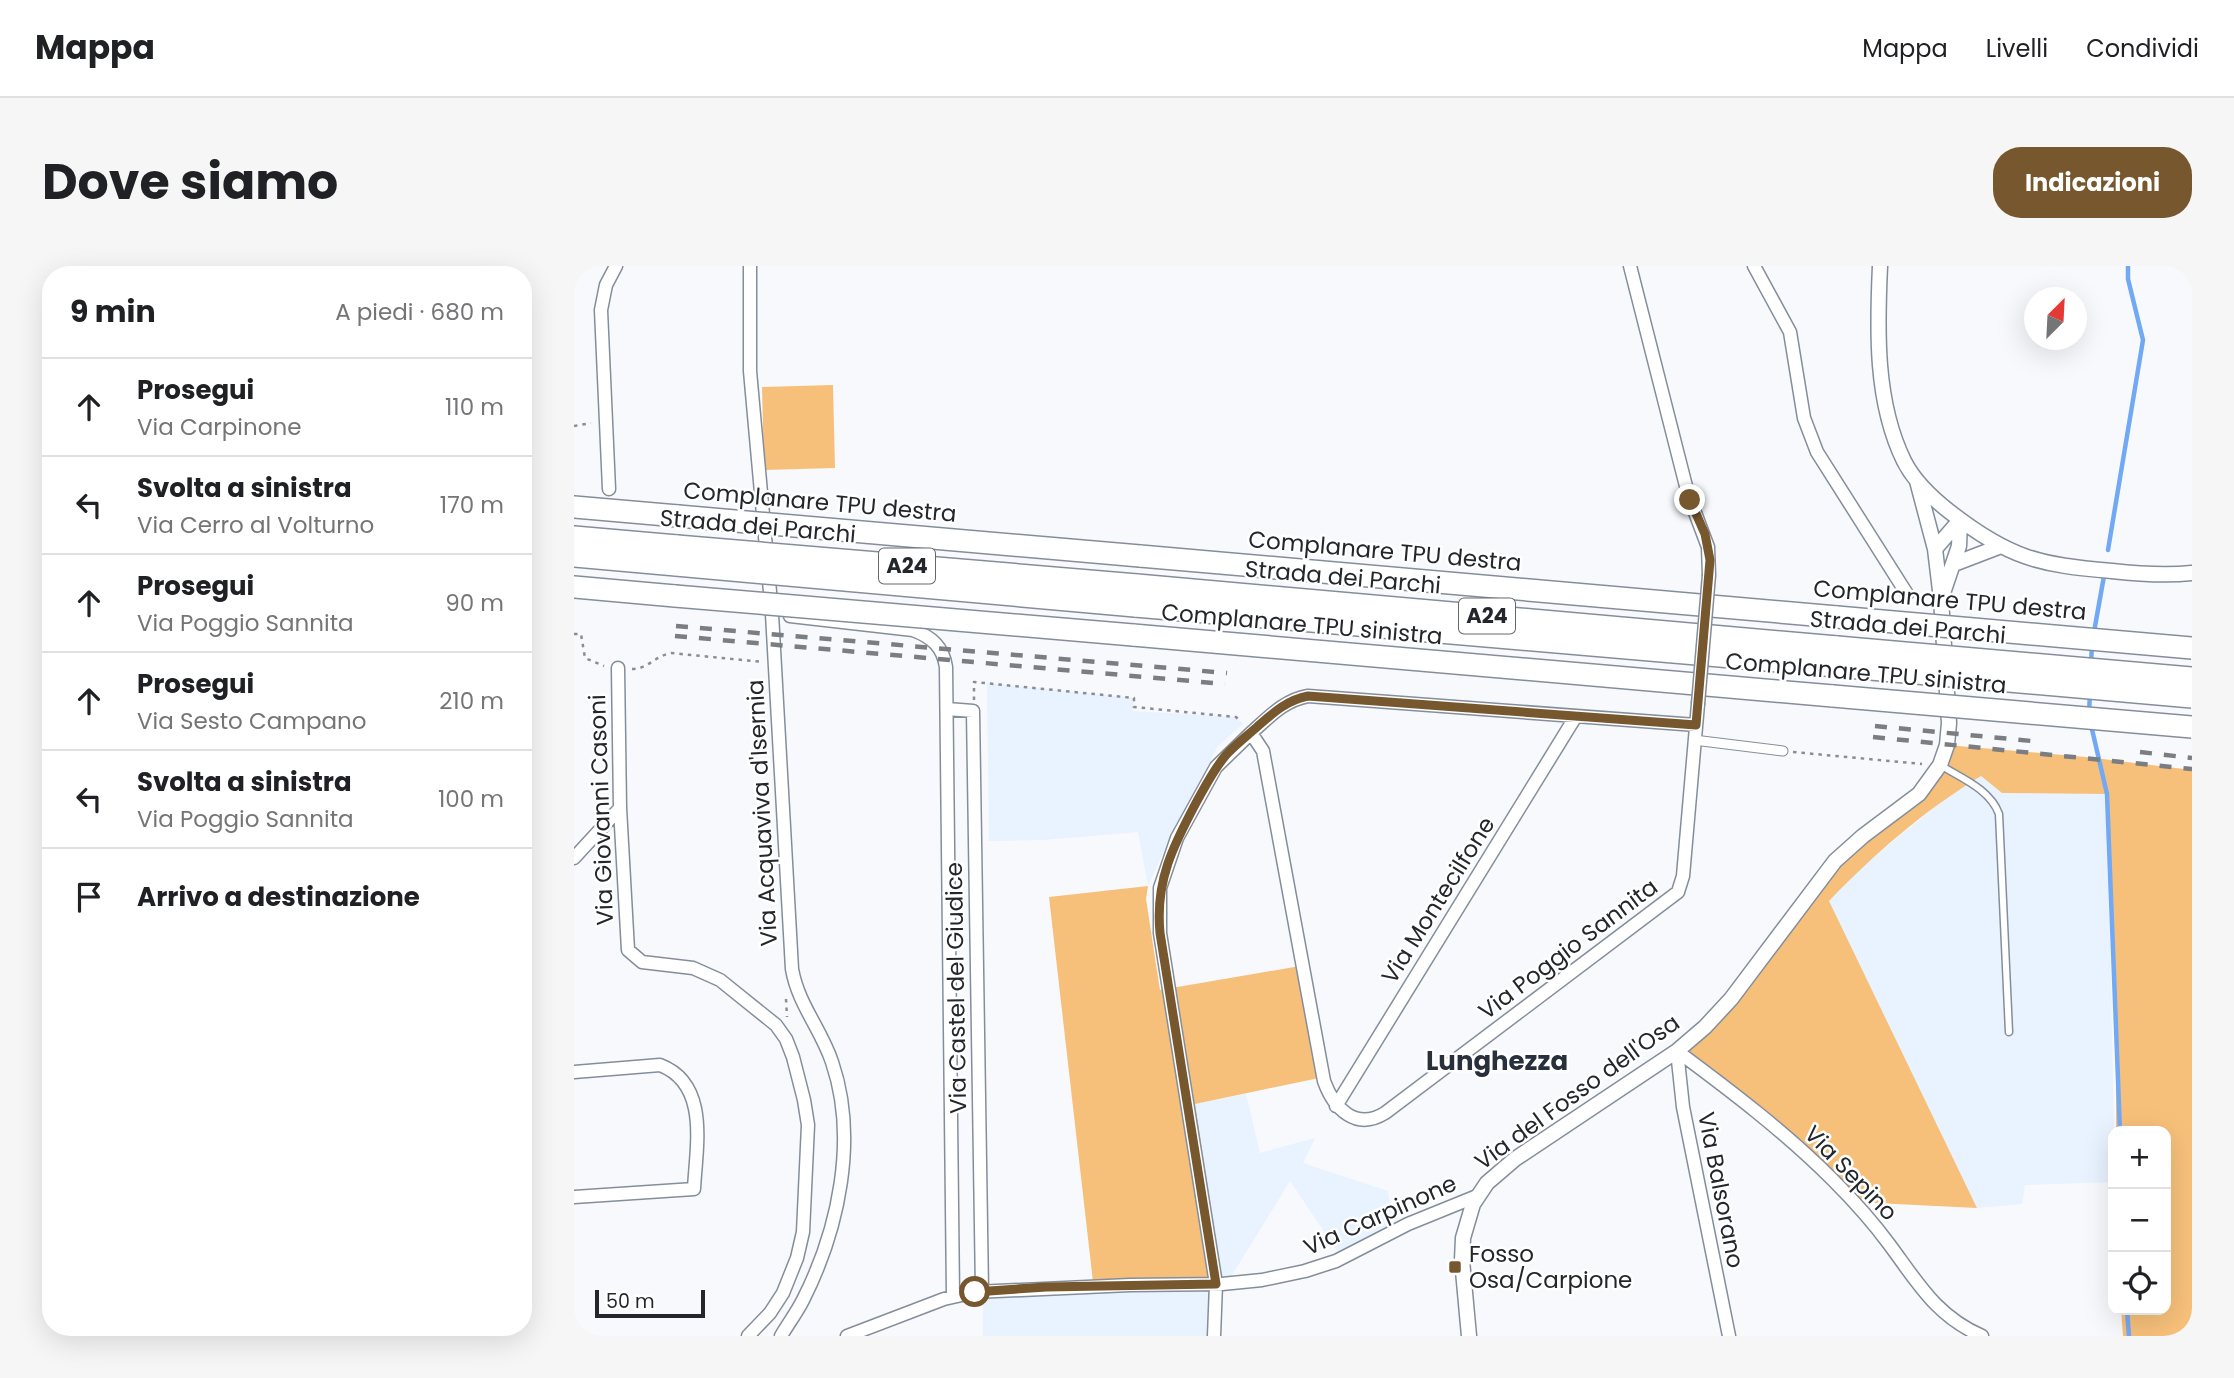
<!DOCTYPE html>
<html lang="it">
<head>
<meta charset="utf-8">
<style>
	:root { --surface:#fff; --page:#f6f6f6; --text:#202124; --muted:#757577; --line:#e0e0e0; --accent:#77572d }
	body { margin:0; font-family:Poppins,sans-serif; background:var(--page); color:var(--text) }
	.controls { position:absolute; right:21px; bottom:21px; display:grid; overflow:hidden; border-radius:14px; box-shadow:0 7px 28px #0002 }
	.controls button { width:63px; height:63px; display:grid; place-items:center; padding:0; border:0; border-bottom:2px solid var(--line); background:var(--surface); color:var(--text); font:35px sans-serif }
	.compass { position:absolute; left:1450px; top:21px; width:63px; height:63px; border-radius:50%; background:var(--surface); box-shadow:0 7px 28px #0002; rotate:24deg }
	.scale { position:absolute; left:21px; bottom:18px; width:110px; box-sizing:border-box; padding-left:7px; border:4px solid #23272c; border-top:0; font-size:19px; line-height:24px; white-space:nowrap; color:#23272c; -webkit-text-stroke:5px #fff; paint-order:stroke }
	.stop { position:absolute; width:21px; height:21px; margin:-16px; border:5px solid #77572d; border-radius:50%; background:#fff }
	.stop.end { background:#77572d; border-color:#fff; box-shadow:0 2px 7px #0008 }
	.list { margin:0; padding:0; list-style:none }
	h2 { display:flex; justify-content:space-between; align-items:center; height:91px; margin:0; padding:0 28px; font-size:30px }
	h2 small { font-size:23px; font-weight:400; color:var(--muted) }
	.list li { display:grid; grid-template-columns:46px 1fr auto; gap:21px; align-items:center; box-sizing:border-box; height:98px; padding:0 28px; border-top:2px solid var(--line) }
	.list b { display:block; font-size:26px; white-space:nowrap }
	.list p { margin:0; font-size:23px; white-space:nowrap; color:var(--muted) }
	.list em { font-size:23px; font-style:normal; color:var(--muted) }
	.icon { flex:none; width:38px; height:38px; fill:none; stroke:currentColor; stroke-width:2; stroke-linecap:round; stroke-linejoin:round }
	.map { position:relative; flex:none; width:1618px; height:1070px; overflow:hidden; border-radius:28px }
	header { display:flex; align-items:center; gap:42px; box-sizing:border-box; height:98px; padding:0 35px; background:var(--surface); border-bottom:2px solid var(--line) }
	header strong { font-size:33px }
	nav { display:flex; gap:38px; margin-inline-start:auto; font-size:24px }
	.intro { display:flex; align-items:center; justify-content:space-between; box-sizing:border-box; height:168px; padding:0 42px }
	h1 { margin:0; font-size:49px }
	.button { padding:18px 32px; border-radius:28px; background:var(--accent); color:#fff; font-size:24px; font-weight:700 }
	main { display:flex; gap:42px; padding:0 42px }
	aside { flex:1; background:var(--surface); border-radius:28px; box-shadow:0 7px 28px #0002 }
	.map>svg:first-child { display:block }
	.built { fill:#e9f2ff }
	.green { fill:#f7c07a }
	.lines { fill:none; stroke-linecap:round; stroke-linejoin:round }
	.stream { stroke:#72a9f5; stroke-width:4.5 }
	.service-casing { stroke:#848e9b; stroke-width:9 }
	.pedestrian-casing { stroke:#848e9b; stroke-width:11 }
	.minor-casing { stroke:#848e9b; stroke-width:15 }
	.tertiary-casing { stroke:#848e9b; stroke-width:17 }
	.motorway-casing { stroke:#848e9b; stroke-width:24 }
	.path { stroke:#8a8d91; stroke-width:2.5; stroke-dasharray:3.5 5; stroke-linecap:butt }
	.service { stroke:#fff; stroke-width:6 }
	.pedestrian { stroke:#fff; stroke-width:9 }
	.minor { stroke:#fff; stroke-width:12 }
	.tertiary { stroke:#fff; stroke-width:14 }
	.motorway { stroke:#fff; stroke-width:21 }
	.rail { stroke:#7a7d81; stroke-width:4.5; stroke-dasharray:12 12; stroke-linecap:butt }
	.minor-bridge-casing { stroke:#848e9b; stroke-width:15; stroke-linecap:butt }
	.motorway-bridge-casing { stroke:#848e9b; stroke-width:24; stroke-linecap:butt }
	.minor-bridge { stroke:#fff; stroke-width:12 }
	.motorway-bridge { stroke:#fff; stroke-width:21 }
	.route { stroke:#77572d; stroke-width:9 }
	.poi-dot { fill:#77572d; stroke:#fff; stroke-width:2.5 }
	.labels { text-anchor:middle; stroke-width:5; stroke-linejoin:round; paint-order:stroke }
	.shield { fill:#fff; stroke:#65686b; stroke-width:2 }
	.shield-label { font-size:21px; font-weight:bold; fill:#23272c }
	.street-label { font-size:23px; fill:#23272c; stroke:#fff }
	.poi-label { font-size:23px; fill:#23272c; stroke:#fff; text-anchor:start }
	.quarter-label { font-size:26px; font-weight:bold; fill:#28303c; stroke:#fff }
</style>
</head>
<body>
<header>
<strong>Mappa</strong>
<nav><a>Mappa</a><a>Livelli</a><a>Condividi</a></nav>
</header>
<div class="intro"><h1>Dove siamo</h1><a class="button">Indicazioni</a></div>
<main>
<aside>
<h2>9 min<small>A piedi · 680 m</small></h2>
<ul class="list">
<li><svg class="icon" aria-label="ahead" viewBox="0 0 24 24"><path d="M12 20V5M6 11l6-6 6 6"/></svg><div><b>Prosegui</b><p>Via Carpinone</p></div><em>110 m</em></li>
<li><svg class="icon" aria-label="left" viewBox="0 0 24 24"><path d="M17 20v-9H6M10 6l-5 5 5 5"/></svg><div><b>Svolta a sinistra</b><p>Via Cerro al Volturno</p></div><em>170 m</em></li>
<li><svg class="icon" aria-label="ahead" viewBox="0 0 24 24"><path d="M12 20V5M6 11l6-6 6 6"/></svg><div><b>Prosegui</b><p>Via Poggio Sannita</p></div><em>90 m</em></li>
<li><svg class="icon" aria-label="ahead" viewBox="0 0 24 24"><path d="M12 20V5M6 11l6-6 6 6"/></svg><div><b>Prosegui</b><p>Via Sesto Campano</p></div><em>210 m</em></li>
<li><svg class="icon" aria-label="left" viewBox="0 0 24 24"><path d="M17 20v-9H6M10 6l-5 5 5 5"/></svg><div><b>Svolta a sinistra</b><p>Via Poggio Sannita</p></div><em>100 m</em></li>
<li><svg class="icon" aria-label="arrive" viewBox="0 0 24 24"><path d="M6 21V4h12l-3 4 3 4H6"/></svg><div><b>Arrivo a destinazione</b></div></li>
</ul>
</aside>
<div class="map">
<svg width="1618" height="1070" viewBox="0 0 1618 1070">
	<rect width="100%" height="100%" fill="#f7f9fc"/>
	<path class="built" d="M413 417 560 432 559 445 662 451 669 458 644 480 600 563 574 620 564 566 469 574 415 575Z
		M1407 510 1429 527 1533 528 1540 865 1539 916 1451 919 1448 938 1403 942 1254 635 1285 603 1377 528Z
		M672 828 686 887 741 872 729 897 814 925 819 962 766 989 716 915 655 1014 648 1012 620 838Z
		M639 1022 637 1070H409V1029Z"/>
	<path class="green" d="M259 119 261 202 190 204 188 121Z
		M1373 479 1512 491 1618 504V1070H1549L1547 1044H1592V865H1542V746L1533 528 1428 527 1407 510C1351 544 1300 588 1255 635L1403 942 1280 936 1103 785 1115 775 1244 616 1336 535Z
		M574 620 572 633 586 724 726 700 745 812 621 838 648 1012 519 1016 475 631Z"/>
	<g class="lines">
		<path class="stream" d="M1534 284 1569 74 1554 13V0
			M1520 366 1530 310
			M1517 398 1518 378
			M1515 447 1516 427
			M1517 459 1533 528 1546 865
			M1553 1044 1555 1070"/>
		<g class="service-casing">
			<path id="service" d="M1366 499C1387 512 1416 523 1425 548L1435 766"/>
		</g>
		<g class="pedestrian-casing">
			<path id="pedestrian" d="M1120 474 1209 485"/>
		</g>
		<g class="minor-casing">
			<path id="minor" d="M176 0V105L198 348 218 703C224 738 247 763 258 796 284 872 265 963 229 1034 223 1046 214 1058 207 1070
				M1056 0 1114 228 1134 281 1135 309
				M1180 0 1216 66 1230 152 1243 186 1333 328
				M35 223 27 44 32 19 42 0
				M216 350 339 364C358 371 369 381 372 401L379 1030
				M44 402 46 542 54 684 68 696 119 702 146 714 202 759 212 773 219 791 230 834 234 859 229 966 223 992 209 1027 196 1047 174 1070
				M373 443 399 445 408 1025
				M677 467C694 452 710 434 734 430L1122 459
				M0 592 46 542
				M1103 785C1157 825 1211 866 1259 914 1279 934 1298 955 1315 978 1344 1017 1362 1050 1408 1070
				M1103 785 1109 841 1155 1070
				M0 806 86 799C136 818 122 881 120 923L0 931
				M762 840 1002 450
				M273 1070 370 1033 401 1026 556 1019 648 1018 688 1014 731 1005 762 995 834 958 903 930
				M640 1070 642 1018 586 667V622L603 572 642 501 677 467 689 485 750 815C760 843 782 865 811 847L1104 626 1109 610 1124 438"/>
		</g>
		<g class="tertiary-casing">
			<path id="tertiary" d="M1306 0C1303 64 1301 136 1330 195 1340 215 1358 232 1376 246 1435 292 1465 299 1538 305 1565 308 1591 310 1618 307
				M1361 283 1386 254
				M1380 298 1427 280
				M1368 330 1385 280 1386 254
				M895 1070 888 994 889 972 899 938 913 917 941 893 1103 785 1131 761 1157 733 1261 595 1289 570 1345 528 1366 499 1373 479 1375 457 1367 333 1361 283 1343 215"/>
		</g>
		<g class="motorway-casing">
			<path id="motorway" d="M0 241 104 250
				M0 271 103 280
				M0 290 102 299
				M566 290 1263 351
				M563 319 1263 381
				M0 321 101 330
				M561 340 1262 400
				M559 369 1259 430"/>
		</g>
		<path class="path" d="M0 160 17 157
			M0 368H7L11 392 30 400
			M58 403C74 403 81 390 97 387L189 396
			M400 434V416L560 432V441L662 451 667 456
			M1219 486 1348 498
			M212 733 213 751"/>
		<use href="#service" class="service"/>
		<use href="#pedestrian" class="pedestrian"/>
		<use href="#minor" class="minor"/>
		<use href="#tertiary" class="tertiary"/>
		<use href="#motorway" class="motorway"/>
		<path class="rail" d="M102 360 653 407
			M101 370 651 418
			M1301 460 1468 476
			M1299 471 1618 503
			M1566 486 1618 492"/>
		<g class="minor-bridge-casing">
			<path id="minor-bridge" d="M1124 438 1135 309"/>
		</g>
		<g class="motorway-bridge-casing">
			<path id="motorway-bridge" d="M104 250 566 290
				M103 280 563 319
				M102 299 561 340
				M101 330 559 369
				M1263 351 1618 382
				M1263 381 1618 412
				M1262 400 1618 431
				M1259 430 1618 461"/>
		</g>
		<use href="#minor-bridge" class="minor-bridge"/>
		<use href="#motorway-bridge" class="motorway-bridge"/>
	</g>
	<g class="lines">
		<path class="route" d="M401 1026 472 1021 642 1018 586 667C581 615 599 580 623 535 632 519 640 503 652 489 661 479 673 470 684 460 699 447 713 434 734 430L1122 459 1136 294 1131 268 1116 234"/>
	</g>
	<rect class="poi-dot" x="874" y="994" width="14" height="14" rx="3.5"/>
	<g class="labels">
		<g class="shield">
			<rect x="305" y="282.5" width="56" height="35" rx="5"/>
			<rect x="885" y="332.5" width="56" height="35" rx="5"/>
		</g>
		<g class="shield-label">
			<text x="333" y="307">A24</text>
			<text x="913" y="357">A24</text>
		</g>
		<g class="street-label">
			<text transform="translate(246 236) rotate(5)" y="8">Complanare TPU destra</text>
			<text transform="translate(184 260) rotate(5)" y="8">Strada dei Parchi</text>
			<text transform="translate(811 285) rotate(5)" y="8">Complanare TPU destra</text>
			<text transform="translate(769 311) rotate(5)" y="8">Strada dei Parchi</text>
			<text transform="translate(1376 334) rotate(5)" y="8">Complanare TPU destra</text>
			<text transform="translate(728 358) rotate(5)" y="8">Complanare TPU sinistra</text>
			<text transform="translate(1334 361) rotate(5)" y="8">Strada dei Parchi</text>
			<text transform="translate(1292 407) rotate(5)" y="8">Complanare TPU sinistra</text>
			<text transform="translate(27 544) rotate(-92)" y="8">Via Giovanni Casoni</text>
			<text transform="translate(188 547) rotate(-93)" y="8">Via Acquaviva d'Isernia</text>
			<text transform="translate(864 634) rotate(-58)" y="8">Via Montecilfone</text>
			<text transform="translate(994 683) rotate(-37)" y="8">Via Poggio Sannita</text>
			<text transform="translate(382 722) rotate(-91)" y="8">Via Castel del Giudice</text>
			<text transform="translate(1003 826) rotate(-36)" y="8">Via del Fosso dell'Osa</text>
			<text transform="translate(1277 907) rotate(46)" y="8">Via Sepino</text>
			<text transform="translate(1147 924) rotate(79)" y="8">Via Balsorano</text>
			<text transform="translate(806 949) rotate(-24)" y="8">Via Carpinone</text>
		</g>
		<g class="poi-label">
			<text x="895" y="996">Fosso<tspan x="895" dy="26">Osa/Carpione</tspan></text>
		</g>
		<g class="quarter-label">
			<text x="923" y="804">Lunghezza</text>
		</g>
	</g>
</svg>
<div class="controls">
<button>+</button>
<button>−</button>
<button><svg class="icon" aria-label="locate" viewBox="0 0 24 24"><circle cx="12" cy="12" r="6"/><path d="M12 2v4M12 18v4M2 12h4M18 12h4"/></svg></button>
</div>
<svg class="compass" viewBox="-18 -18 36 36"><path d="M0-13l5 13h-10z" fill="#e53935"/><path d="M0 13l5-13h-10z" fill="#757577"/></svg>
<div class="scale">50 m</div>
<div class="stop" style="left:401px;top:1026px"></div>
<div class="stop end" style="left:1116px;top:234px"></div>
</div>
</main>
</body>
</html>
